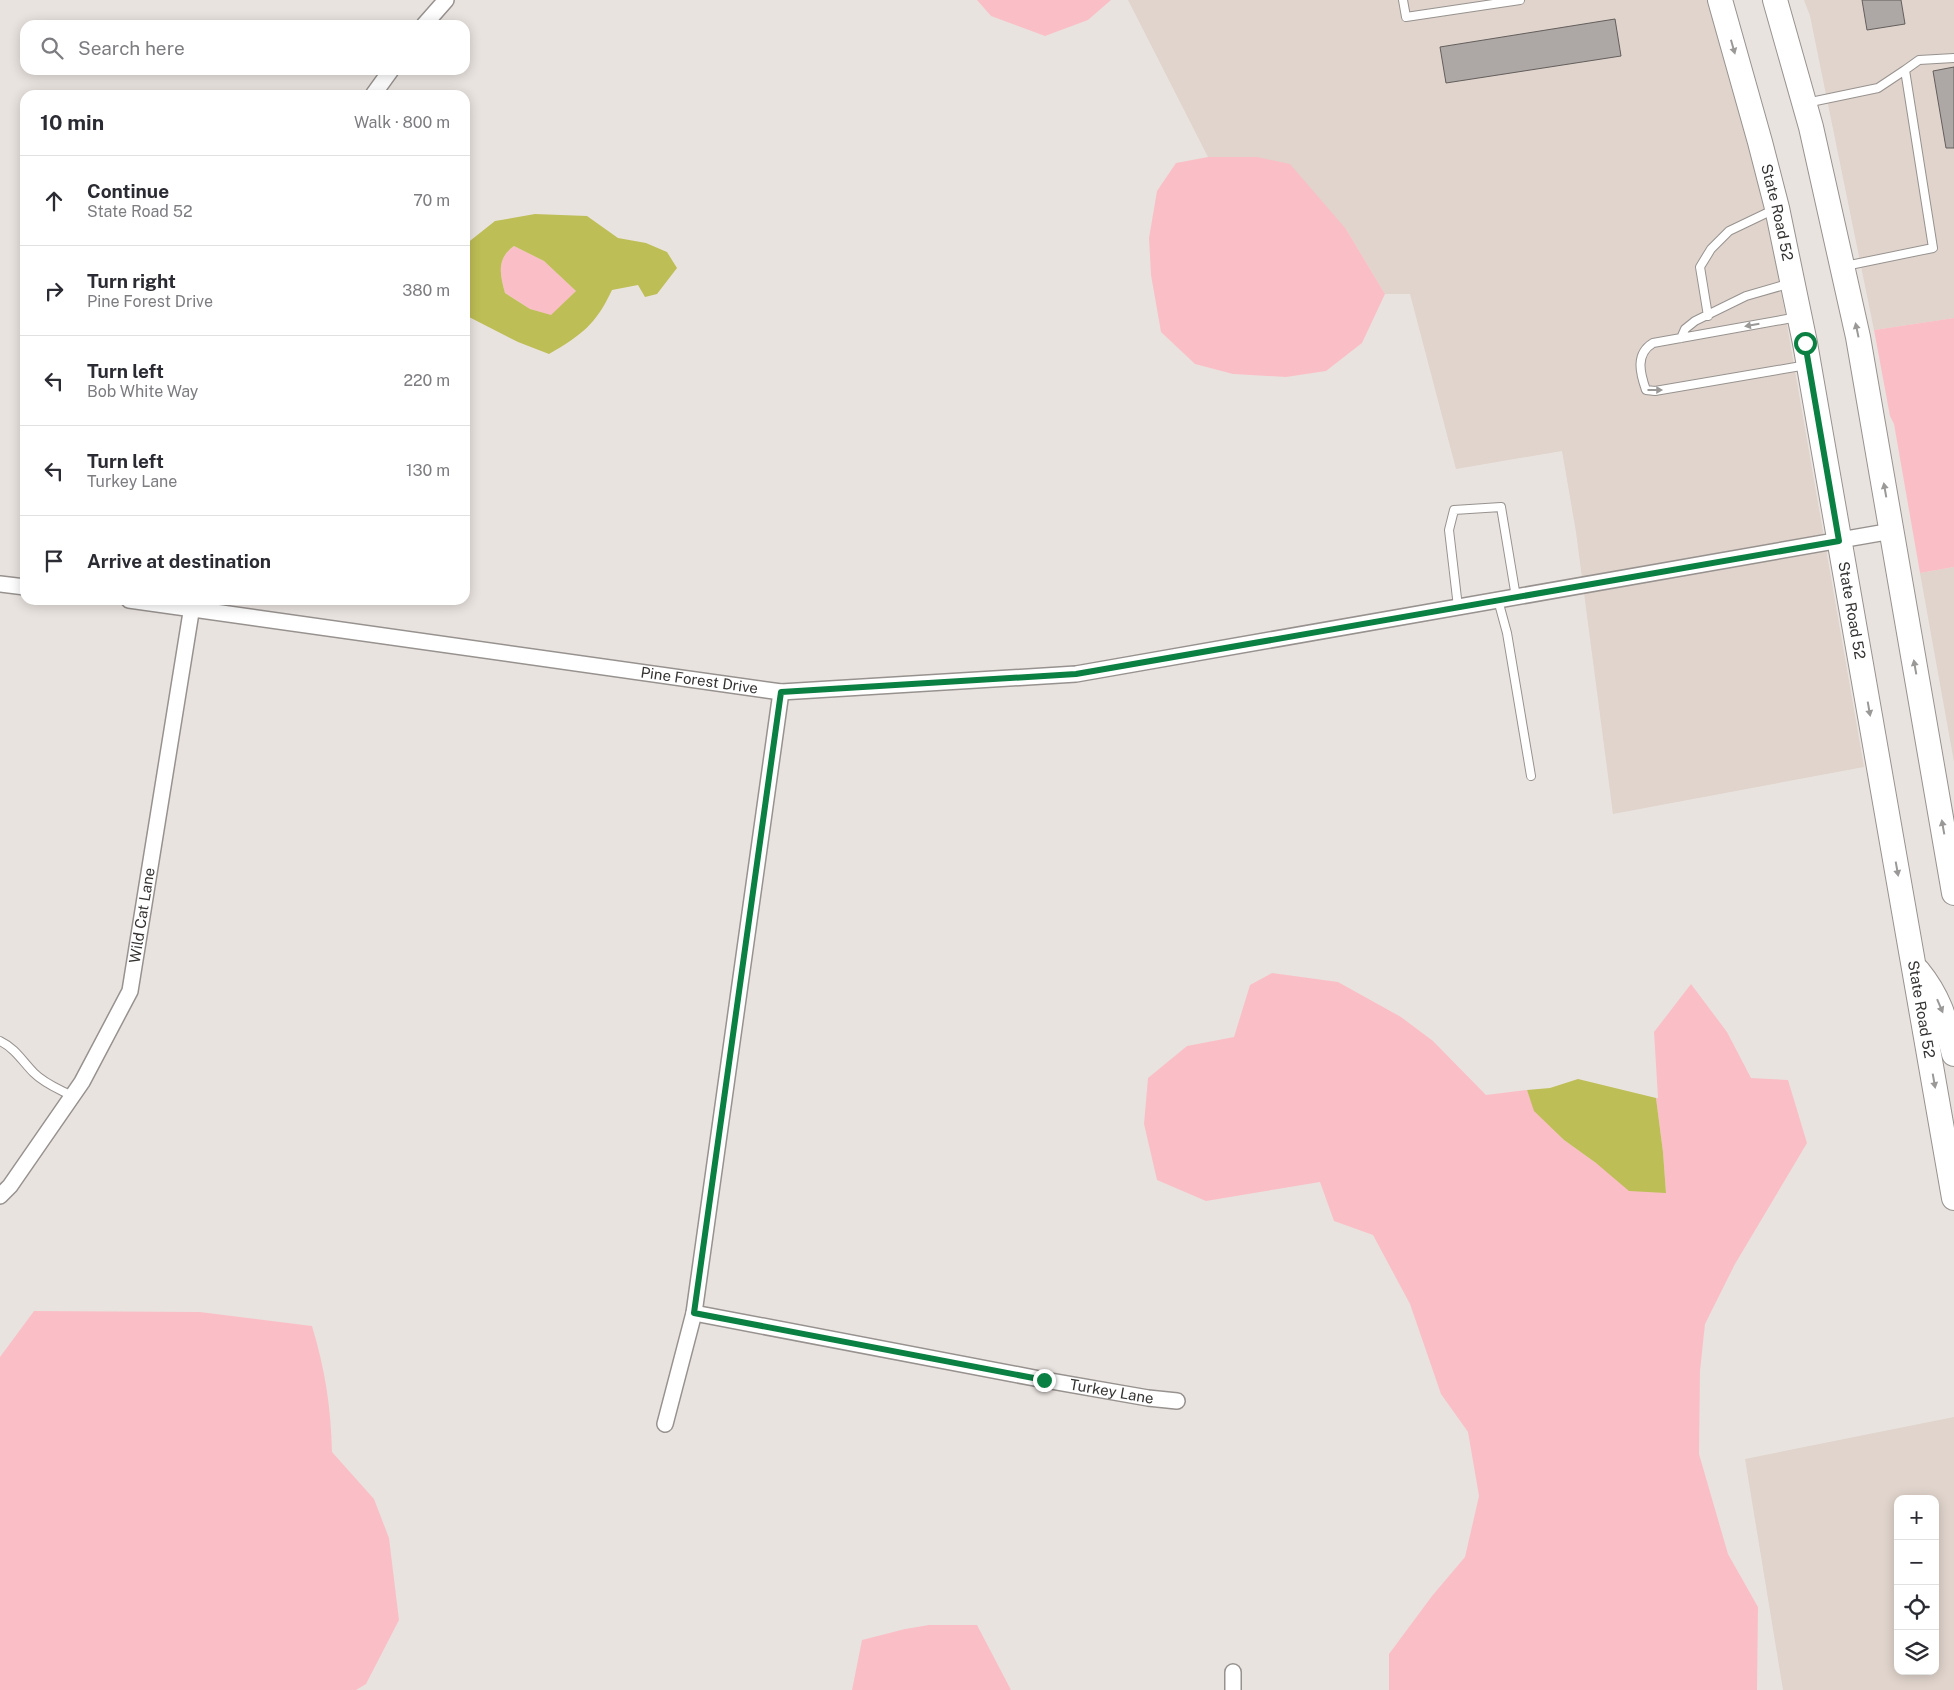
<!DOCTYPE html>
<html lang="en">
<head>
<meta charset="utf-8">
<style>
	:root { --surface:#fff; --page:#f7f7f7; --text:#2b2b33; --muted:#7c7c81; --line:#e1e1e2 }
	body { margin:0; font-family:"Public Sans",sans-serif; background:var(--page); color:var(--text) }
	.controls { position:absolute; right:15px; bottom:15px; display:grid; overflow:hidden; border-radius:10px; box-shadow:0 2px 12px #0003 }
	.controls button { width:45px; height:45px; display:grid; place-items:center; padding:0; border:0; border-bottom:1px solid var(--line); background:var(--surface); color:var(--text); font:25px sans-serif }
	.stop { position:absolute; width:15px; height:15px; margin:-11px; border:4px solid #0b8043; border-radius:50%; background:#fff }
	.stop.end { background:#0b8043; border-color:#fff; box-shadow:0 1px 5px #0008 }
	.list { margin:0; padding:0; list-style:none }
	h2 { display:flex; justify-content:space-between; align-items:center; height:65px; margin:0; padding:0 20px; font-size:21px }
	h2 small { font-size:16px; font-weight:400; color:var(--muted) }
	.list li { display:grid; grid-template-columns:32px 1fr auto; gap:15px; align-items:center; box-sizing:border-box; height:90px; padding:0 20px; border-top:1px solid var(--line) }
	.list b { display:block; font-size:19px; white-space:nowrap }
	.list p { margin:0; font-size:16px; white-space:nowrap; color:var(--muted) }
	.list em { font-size:16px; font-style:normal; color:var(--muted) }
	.icon { flex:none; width:28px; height:28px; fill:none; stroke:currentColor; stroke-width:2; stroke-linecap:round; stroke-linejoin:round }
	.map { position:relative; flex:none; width:1954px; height:1690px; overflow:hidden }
	.search { position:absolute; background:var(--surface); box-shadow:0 2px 12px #0003; left:20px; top:20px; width:450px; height:55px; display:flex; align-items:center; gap:12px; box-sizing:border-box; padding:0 18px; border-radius:15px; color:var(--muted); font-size:19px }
	.panel { position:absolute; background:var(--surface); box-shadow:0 2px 12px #0003; left:20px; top:90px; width:450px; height:515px; border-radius:15px }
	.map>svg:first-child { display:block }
	.built { fill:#e0d4cc; fill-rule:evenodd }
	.green { fill:#fabfc6 }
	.water { fill:#bebe56; fill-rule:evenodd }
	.building { fill:#ada7a5; stroke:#635e5c }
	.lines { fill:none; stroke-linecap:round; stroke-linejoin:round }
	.service-casing { stroke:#97928f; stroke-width:10 }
	.minor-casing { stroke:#97928f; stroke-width:18 }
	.primary-casing { stroke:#97928f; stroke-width:26 }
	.service { stroke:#fff; stroke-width:8 }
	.minor { stroke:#fff; stroke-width:15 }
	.primary { stroke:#fff; stroke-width:24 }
	.oneway { fill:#9a9998 }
	.route { stroke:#0b8043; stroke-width:6 }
	.labels { text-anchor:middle; stroke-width:4; stroke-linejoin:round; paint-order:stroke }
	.street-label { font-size:15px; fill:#353332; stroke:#f6f1ed }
</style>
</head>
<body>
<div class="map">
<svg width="1954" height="1690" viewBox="0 0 1954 1690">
	<rect width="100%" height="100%" fill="#e9e3df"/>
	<path class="built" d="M1128 0H1708L1749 144 1771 233 1864 767 1613 814 1576 532 1562 451 1456 469 1410 294H1385L1346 229 1257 157H1208Z
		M1804 0H1954V318L1874 330 1810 16Z
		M1954 567V762L1920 573Z
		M1954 1417V1690H1783L1745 1459ZM1898 1499H1935V1671H1898Z"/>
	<path class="green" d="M977 0H1111L1088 20 1045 36 991 16Z
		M1208 157H1257L1290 164 1346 229 1385 294 1362 343 1326 371 1286 377 1233 374 1195 364 1161 332 1151 275 1149 238 1157 191 1176 163Z
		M514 246 544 261 576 291 551 316 530 309 505 293C500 274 496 259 514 246Z
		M1954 318V567L1920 573 1894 424 1890 416 1874 330Z
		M1272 973 1338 982 1401 1017 1433 1041 1486 1095 1527 1090 1535 1111 1564 1140 1596 1163 1666 1193 1663 1152 1656 1098H1658L1654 1032 1691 984 1727 1032 1751 1078 1788 1080 1807 1143 1735 1264 1705 1324 1700 1371 1699 1454 1728 1554 1758 1607 1757 1690H1389V1654L1432 1596 1465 1557 1479 1496 1468 1432 1441 1394 1410 1304 1373 1235 1334 1221 1320 1182 1206 1201 1157 1180 1144 1124 1148 1078 1187 1046 1234 1037 1250 985Z
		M34 1311 200 1312 312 1326C325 1369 331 1407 332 1452L374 1499 389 1538 399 1620 366 1684 356 1690H0V1357Z
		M929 1625H977L1011 1690H852L862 1640 905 1629Z"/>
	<path class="water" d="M535 214 587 216 618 238 646 243 667 252 677 268 657 294 645 297 638 285 612 290C596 324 582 335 549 354L518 342 469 317 465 302V248L466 244 495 221ZM514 246 544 261 576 291 551 315 530 309 505 293C500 274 496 259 514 246Z
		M1578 1079 1656 1098 1663 1152 1666 1193 1629 1191 1596 1163 1564 1140 1534 1111 1527 1090 1550 1088Z"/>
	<path class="building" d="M1862 0H1901L1905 24 1867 30Z
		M1615 19 1621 56 1446 83 1440 47Z
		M1954 67V148H1946L1933 71Z"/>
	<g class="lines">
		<g class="service-casing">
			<path id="service" d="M1403 0 1406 17 1520 0
				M1905 70 1919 60 1954 58
				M1806 103 1878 88 1905 70 1933 248 1845 266
				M1708 316 1700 267 1711 249 1729 231 1775 209
				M1798 317 1653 343C1635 354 1640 373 1646 390L1655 391 1807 365
				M1681 338 1685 329 1695 321 1746 296 1791 283
				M1498 600 1507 633 1531 776
				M1458 607 1449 530 1454 510 1501 507 1516 597
				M0 1041C15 1048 23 1062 34 1073 45 1084 59 1089 72 1096"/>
		</g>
		<g class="minor-casing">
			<g id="minor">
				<path d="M424 25 446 0"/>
				<path d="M373 95 391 70"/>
				<path d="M0 584 25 587"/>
				<path id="s1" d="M129 600 781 692 1076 674 1892 531"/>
				<path id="s2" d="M0 1196 10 1186 82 1082 130 991 193 600"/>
				<path id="s3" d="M694 1313 1045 1380 1148 1398 1177 1401"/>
				<path d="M665 1424 694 1313 781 692"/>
				<path d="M1233 1672V1690"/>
			</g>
		</g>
		<g class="primary-casing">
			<g id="primary">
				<path id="s4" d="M1720 0 1760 142 1777 208 1805 343 1954 1198"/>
				<path d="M1775 0 1811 127 1858 337 1954 893"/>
				<path d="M1918 971C1940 998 1945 1020 1954 1054"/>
			</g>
		</g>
		<use href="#service" class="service"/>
		<use href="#minor" class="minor"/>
		<use href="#primary" class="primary"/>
	</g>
	<defs><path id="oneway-solid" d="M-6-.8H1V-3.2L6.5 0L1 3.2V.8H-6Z" transform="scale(1.25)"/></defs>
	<g class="oneway">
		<use href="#oneway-solid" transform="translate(1733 47) rotate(74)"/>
		<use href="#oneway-solid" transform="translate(1752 325) rotate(170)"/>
		<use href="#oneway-solid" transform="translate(1857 330) rotate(-102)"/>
		<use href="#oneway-solid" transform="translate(1655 390)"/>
		<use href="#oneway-solid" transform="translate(1885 490) rotate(-100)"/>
		<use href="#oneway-solid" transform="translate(1915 667) rotate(-100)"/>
		<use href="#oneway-solid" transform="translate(1869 709) rotate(80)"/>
		<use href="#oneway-solid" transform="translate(1943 827) rotate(-100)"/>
		<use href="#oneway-solid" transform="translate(1897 869) rotate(80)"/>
		<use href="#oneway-solid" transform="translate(1940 1006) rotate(67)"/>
		<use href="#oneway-solid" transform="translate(1934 1081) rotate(80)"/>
	</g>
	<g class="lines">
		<path class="route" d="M1044 1380 694 1313 781 692 1076 674 1839 541 1805 343"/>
	</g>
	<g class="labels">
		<g class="street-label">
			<text dy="5" stroke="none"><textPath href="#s4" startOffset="220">State Road 52</textPath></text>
			<text dy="5" stroke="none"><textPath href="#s4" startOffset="625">State Road 52</textPath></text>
			<text dy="5" stroke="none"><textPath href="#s1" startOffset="576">Pine Forest Drive</textPath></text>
			<text dy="5" stroke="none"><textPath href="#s2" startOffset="320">Wild Cat Lane</textPath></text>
			<text dy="5" stroke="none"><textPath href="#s4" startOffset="1030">State Road 52</textPath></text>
			<text dy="5" stroke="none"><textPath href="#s3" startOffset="425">Turkey Lane</textPath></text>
		</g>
	</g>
</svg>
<div class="controls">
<button>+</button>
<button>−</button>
<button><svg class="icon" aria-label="locate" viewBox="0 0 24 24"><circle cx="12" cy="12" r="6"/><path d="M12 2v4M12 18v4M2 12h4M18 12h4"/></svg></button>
<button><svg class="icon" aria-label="layers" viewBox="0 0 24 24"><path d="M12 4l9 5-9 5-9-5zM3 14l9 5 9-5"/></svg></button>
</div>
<div class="stop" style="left:1805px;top:343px"></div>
<div class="stop end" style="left:1044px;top:1380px"></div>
<div class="search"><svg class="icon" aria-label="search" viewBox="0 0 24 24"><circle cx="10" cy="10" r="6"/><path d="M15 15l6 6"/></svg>Search here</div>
<section class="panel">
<h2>10 min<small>Walk · 800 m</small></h2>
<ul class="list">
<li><svg class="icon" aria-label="ahead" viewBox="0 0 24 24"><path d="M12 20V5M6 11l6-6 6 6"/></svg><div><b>Continue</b><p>State Road 52</p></div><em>70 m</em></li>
<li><svg class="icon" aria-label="right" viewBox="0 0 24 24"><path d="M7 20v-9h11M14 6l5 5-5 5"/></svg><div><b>Turn right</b><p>Pine Forest Drive</p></div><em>380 m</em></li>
<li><svg class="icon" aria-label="left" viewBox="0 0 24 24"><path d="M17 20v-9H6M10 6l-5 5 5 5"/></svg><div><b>Turn left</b><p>Bob White Way</p></div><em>220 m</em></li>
<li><svg class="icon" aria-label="left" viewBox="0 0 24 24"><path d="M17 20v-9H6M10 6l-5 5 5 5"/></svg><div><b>Turn left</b><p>Turkey Lane</p></div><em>130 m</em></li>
<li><svg class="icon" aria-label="arrive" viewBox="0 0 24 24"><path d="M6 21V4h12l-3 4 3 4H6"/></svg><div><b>Arrive at destination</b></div></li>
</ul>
</section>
</div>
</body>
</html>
